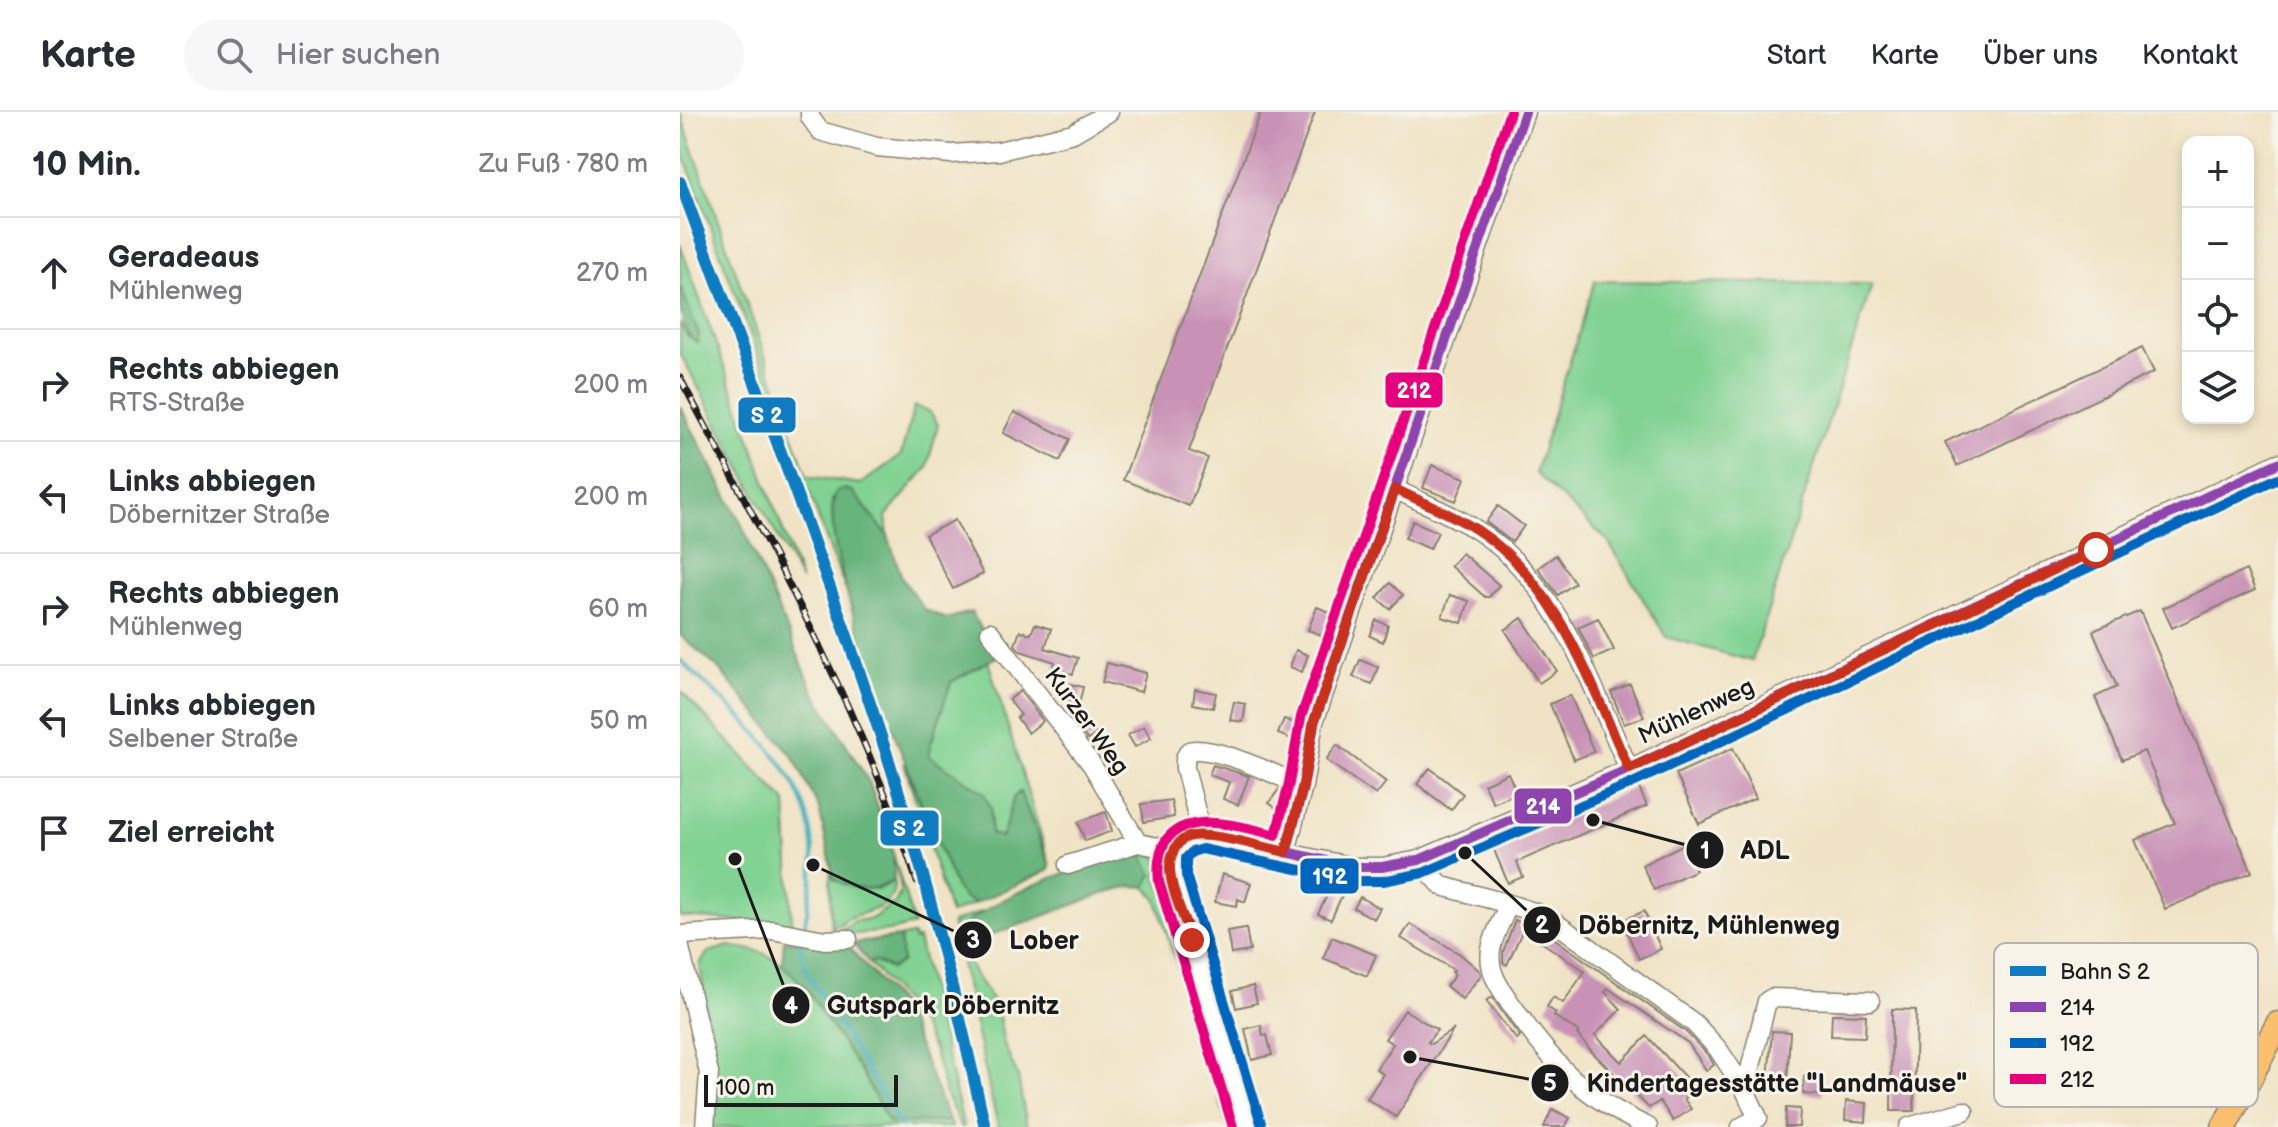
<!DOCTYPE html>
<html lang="de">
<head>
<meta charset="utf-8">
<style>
	:root { --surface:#fff; --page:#f7f7f7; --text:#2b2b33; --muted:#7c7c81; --line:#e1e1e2 }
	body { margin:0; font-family:"Balsamiq Sans",sans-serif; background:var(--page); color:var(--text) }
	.controls { position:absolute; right:24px; top:24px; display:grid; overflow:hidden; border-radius:16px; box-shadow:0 4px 12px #0003 }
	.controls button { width:72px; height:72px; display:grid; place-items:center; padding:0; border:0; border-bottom:2px solid var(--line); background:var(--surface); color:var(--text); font:40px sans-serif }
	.scale { position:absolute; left:24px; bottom:20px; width:194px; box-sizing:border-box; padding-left:8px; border:4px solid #1c1c1c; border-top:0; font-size:22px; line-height:28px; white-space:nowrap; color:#1c1c1c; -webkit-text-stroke:6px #f7f3e8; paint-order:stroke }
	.stop { position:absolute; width:24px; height:24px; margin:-18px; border:6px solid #c8321e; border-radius:50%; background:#fff }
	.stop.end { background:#c8321e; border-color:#fff; box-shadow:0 2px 8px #0008 }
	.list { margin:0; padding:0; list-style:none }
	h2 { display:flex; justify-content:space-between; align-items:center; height:104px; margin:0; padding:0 32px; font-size:34px }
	h2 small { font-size:26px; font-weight:400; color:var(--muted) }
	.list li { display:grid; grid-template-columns:52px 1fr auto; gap:24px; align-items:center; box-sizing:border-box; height:112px; padding:0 32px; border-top:2px solid var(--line) }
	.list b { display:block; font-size:30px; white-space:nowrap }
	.list p { margin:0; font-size:26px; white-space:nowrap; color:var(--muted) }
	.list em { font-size:26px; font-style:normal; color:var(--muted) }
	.icon { flex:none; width:44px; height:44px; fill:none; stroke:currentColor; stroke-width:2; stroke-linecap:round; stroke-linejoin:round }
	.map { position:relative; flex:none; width:1598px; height:1015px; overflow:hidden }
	header { display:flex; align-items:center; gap:48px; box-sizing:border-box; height:112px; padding:0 40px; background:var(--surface); border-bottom:2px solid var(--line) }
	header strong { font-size:38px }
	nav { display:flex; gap:44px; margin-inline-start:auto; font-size:28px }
	.search { width:560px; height:72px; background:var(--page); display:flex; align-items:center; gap:20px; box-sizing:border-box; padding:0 28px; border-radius:44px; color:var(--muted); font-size:30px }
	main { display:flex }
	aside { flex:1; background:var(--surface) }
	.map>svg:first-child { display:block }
	.green { fill:#81d293; stroke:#4e7758; stroke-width:2 }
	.forest { fill:#68b47d; stroke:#42684c; stroke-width:2 }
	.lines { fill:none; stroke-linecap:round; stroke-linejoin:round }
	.stream { stroke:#3faebc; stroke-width:4 }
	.building { fill:#c891b6 }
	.minor-casing { stroke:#868070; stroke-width:21 }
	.major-casing { stroke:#868070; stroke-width:27 }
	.minor { stroke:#fff; stroke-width:18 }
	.major { stroke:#f9bf6d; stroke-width:24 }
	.rail-casing { stroke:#1c1c1c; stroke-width:7 }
	.rail { stroke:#f7f3e8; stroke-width:4; stroke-dasharray:12; stroke-linecap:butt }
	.bus-1-casing { stroke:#f7f3e8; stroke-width:16 }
	.bus-2-casing { stroke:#f7f3e8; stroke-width:16 }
	.bus-3-casing { stroke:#f7f3e8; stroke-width:16 }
	.bus-1 { stroke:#8e44ad; stroke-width:10 }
	.bus-2 { stroke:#0065bd; stroke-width:10 }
	.bus-3 { stroke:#e5007d; stroke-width:10 }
	.rail-1-casing { stroke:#f7f3e8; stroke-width:18 }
	.rail-1 { stroke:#107bc0; stroke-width:12 }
	.route { stroke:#c8321e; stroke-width:10 }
	.labels { text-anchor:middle; stroke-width:6; stroke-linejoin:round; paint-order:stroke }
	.street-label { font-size:24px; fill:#1c1c1c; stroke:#f7f3e8 }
	.key { fill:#f7f3e8; stroke:#b5b2ab; stroke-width:2 }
	.key-label { font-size:22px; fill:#1c1c1c }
	.leader { fill:none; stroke:#1c1c1c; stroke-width:3 }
	.callout-dot { fill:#1c1c1c; stroke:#f7f3e8; stroke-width:3 }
	.mark-label { font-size:24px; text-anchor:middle; font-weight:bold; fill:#fff }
	.callout-label { font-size:26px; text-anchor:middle; font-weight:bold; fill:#1c1c1c; stroke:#f7f3e8; stroke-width:6; stroke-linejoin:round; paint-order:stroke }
	.line-badge { stroke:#f7f3e8; stroke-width:3 }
	.badge-label { font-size:22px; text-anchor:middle; font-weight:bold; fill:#fff }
</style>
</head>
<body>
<header>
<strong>Karte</strong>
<div class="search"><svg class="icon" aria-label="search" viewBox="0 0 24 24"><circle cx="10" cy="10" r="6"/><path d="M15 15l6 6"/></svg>Hier suchen</div>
<nav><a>Start</a><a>Karte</a><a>Über uns</a><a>Kontakt</a></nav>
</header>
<main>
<aside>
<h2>10 Min.<small>Zu Fuß · 780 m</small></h2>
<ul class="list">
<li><svg class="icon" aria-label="ahead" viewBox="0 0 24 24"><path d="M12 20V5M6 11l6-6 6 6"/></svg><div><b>Geradeaus</b><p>Mühlenweg</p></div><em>270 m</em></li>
<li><svg class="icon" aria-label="right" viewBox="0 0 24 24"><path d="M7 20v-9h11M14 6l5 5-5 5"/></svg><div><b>Rechts abbiegen</b><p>RTS-Straße</p></div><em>200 m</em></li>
<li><svg class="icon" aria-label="left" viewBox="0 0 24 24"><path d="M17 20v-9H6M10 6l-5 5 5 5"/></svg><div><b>Links abbiegen</b><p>Döbernitzer Straße</p></div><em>200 m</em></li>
<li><svg class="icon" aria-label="right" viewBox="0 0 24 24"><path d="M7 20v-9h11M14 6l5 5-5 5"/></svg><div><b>Rechts abbiegen</b><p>Mühlenweg</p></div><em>60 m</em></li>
<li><svg class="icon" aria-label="left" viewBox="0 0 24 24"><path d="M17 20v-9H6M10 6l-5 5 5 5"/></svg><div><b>Links abbiegen</b><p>Selbener Straße</p></div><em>50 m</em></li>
<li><svg class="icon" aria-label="arrive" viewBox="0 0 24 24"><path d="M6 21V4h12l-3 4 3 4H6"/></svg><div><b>Ziel erreicht</b></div></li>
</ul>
</aside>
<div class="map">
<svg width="1598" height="1015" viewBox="0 0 1598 1015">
	<rect width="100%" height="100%" fill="#f7f3e8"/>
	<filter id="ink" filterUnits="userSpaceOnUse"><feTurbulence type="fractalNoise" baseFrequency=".0125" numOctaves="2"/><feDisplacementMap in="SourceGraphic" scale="16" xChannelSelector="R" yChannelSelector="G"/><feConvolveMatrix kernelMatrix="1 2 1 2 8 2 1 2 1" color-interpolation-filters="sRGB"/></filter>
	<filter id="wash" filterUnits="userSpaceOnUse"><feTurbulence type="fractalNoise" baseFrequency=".006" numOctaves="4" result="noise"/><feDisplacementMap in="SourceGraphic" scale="32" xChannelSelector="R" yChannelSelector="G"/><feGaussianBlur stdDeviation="1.8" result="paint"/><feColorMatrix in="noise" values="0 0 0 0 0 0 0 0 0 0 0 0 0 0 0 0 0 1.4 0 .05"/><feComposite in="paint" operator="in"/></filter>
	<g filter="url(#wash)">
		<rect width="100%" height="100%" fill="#f0e3c5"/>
		<path class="green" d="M0 0 127 364 181 372 221 343 234 294 249 299 258 312 247 356 206 404 208 424 173 380 152 387 153 418 165 477 0 33Z
			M0 132 121 469 0 241V212L9 227 0 173Z
			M915 169 1192 172 1072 549 986 525 927 428 855 361Z
			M308 549 370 753 340 680 334 685 322 725 310 722 311 696 249 644 251 631 271 570Z
			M0 578 106 690 112 813 0 805Z
			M224 651 276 776 284 786 296 791 270 802Z
			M456 740 478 744 480 759 476 764 494 803 558 1015H548L476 786 466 775 472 762Z
			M214 745 234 813 209 819 152 824 174 809 191 807 216 790 220 780V771Z
			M150 760 154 767 198 777 214 769C216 795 193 798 174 804 165 807 160 814 151 816Z
			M303 799 284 813C283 823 284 827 293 830L287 842 292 858 317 894 324 932 338 965 347 1015H318L272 811Z
			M233 823 234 828 238 827 284 1015H281L265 981 254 939 235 902 190 852 192 849 221 850 220 825Z
			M49 834C61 836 74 837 85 842 131 863 185 966 209 1010L269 1009 272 1015H32L37 984 20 852 28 840Z"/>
		<path class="forest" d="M0 173 19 223 17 231C0 221 0 194 0 173Z
			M0 294 61 411 133 578 189 670 214 744V769C192 780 175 780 154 767L139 696 113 644 37 555 0 523Z
			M166 377 173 380 208 424 222 466 244 497 266 507 291 500 318 544 271 570 251 631 249 644 303 680 311 696V722L322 725 334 685 340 680 370 753 369 758 296 791 284 786 276 776C252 717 127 424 157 379Z
			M456 740 462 742 472 762 466 775 451 774 420 783 293 830C284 827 283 823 284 813 333 775 397 756 456 740Z
			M220 825 222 850 211 857 193 849 190 852 175 834 176 831Z
			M104 828 168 834 223 896 269 1009 209 1011 183 963 125 875 102 852Z"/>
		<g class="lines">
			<path class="stream" d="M0 548C52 599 122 649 132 726 136 755 129 788 124 817
				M121 829 120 836 128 862 222 1015"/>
		</g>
		<g id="blocks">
			<path class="building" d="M581 0H635L509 339 528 346 509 394 443 368Z
				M1462 236 1474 260 1277 354 1265 330Z
				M334 300 390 327 380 349 323 321Z
				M752 353 785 366 776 389 743 376Z
				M818 394 844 414 832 430 806 410Z
				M275 408 303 462 273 477 245 423Z
				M733 409 758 420 750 437 725 426Z
				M782 441 819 473 809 485H805L770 454Z
				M876 443 895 471 878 483 858 456Z
				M1566 458 1575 478 1492 516 1483 496Z
				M710 471 723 483 710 497 697 486Z
				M770 483 789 489 782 511 762 505Z
				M637 495 654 502 646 525 628 518Z
				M1460 499 1572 760 1485 797 1455 728 1495 711 1464 639 1442 648 1415 585 1437 575 1413 519Z
				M842 506 877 559 859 571 825 518Z
				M918 506 934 538 914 547 898 515Z
				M696 508 708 513 703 530 690 524Z
				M355 512 371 517 365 536 398 546 393 562 373 557 375 550 340 539 335 533 340 519 351 522Z
				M616 538 628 543 622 560 610 555Z
				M680 548 698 555 692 572 673 565Z
				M427 551 466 561 461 580 422 570Z
				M390 572 403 575 399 592 386 588Z
				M950 572 964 605 944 612 931 580Z
				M515 577 536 581 533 596 513 592Z
				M340 579 363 609 348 621 337 606 341 603 329 588Z
				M890 583 914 640 894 648 870 592Z
				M554 590 566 592 563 610 550 608Z
				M401 601 416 622 408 628 392 607Z
				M604 607 621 613 616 629 598 622Z
				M464 614 471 626 455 635 448 623Z
				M657 633 706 670 696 683 646 648Z
				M1053 636 1076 686 1019 712 996 662Z
				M533 653 569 664 558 693 543 687 549 670 529 663Z
				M750 656 783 682 771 698 737 672Z
				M828 661 837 681 813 691 804 672Z
				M958 674 967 694 837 750 843 765 828 771 814 738Z
				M599 677 609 681 601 700 589 691Z
				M491 688 494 705 464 710 461 692Z
				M426 700 432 719 405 729 398 710Z
				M1004 732 1016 758 974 778 962 753Z
				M542 762 571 771 565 790 558 787 557 794 535 790Z
				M651 775 663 781 651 808 638 802Z
				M680 785 700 796 694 807 674 796Z
				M964 799 981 837 959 847 942 809Z
				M835 808 845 813 827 853 823 851V840Z
				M730 812 780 842 800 859 801 863 782 887 766 874 775 863 772 860 774 858 721 826Z
				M858 815 1006 920 1029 944 1034 953 1026 958 1008 931 928 876 925 880 941 897 915 923 941 950 967 924 1017 978 1004 987 1011 997 993 1009 980 989 969 996 913 941 897 922 899 920 874 904 876 901 867 895 873 885 883 891 905 859 852 824Z
				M566 816 570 839 551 842 547 819Z
				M652 825 696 843 687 864 643 846Z
				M573 874 577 891 556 896 552 879Z
				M812 885 840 925 837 928 806 889Z
				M1212 897 1236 898 1234 999H1211Z
				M725 898 757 918 748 930 751 932 774 917 716 1005 687 987 703 962 696 957 713 932 705 927Z
				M1152 902 1186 903 1185 925 1151 924Z
				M581 913 583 924 587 923 592 943 572 948 565 917Z
				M1092 919 1110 920 1107 970 1088 968Z
				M1124 964 1143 965 1142 983 1123 982Z
				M1166 989 1187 991 1186 1010 1165 1008Z
				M1106 996 1120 997 1119 1015H1105Z
				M872 997 890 1006 885 1015H864Z"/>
		</g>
	</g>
	<g filter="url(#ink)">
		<use href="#blocks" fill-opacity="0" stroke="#868070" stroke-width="2"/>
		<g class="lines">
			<g class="minor-casing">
				<path id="minor" d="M130 0V5L140 19 197 35 271 42 319 39 393 21 429 0
					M715 377C742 391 772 402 797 418 879 471 911 573 949 657
					M310 520 412 653 458 731
					M522 723 505 656V646L509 639C533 632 597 664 623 674
					M606 740 623 674 634 610 845 0
					M739 748 762 774 829 792 857 801 880 814 1014 911 1038 937 1065 978 1078 1006 1061 1015
					M388 753 458 731 493 738
					M829 792C823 806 813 823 811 838 807 862 823 880 836 899 875 955 906 986 968 1015
					M0 823 92 818 145 828 168 827
					M0 836 29 961 25 1015
					M1065 978 1087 889 1092 886 1190 889
					M568 1015 492 766C487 740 496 726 522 723L674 755H702L739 748 949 657 1598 351
					M1229 1015 1284 999"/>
			</g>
			<g class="major-casing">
				<path id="major" d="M1544 1015 1598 912"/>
			</g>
			<use href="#minor" class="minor"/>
			<use href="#major" class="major"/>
			<g class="rail-casing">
				<path id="rail" d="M0 266C87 429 179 594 237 770"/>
			</g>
			<use href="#rail" class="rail"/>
			<g class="bus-1-casing">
				<path id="bus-1" d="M606 740 674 755H702L739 748 949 657 1598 351
					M606 740 623 674 634 610 845 0"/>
			</g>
			<g class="bus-2-casing">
				<path id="bus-2" d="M581 1011 506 763V746L512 740 522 737 673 769H703L743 761 955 670 1598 366"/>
			</g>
			<g class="bus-3-casing">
				<path id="bus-3" d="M553 1015 479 770C471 690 546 710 596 723L609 671 621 605 830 0"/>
			</g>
			<use href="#bus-1" class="bus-1"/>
			<use href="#bus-2" class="bus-2"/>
			<use href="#bus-3" class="bus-3"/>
			<g class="rail-1-casing">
				<path id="rail-1" d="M0 70C71 261 145 452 208 646 247 767 277 891 305 1015"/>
			</g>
			<use href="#rail-1" class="rail-1"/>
		</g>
	</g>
	<g class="lines" filter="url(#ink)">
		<path class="route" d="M512 828C505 808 490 777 490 756 490 744 496 729 508 725 527 718 585 736 606 740L623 674 634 610 715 377C742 390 772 402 797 418 879 471 911 573 949 657L1416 438"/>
	</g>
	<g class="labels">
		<g class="street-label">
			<text transform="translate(1016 599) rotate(-25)" y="8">Mühlenweg</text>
			<text transform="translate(407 609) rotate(54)" y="8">Kurzer Weg</text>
		</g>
	</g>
	<rect x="1314" y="831" width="264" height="164" rx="12" class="key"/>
	<rect x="1330" y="854" width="36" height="10" fill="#107bc0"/>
	<rect x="1330" y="890" width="36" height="10" fill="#8e44ad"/>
	<rect x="1330" y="926" width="36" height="10" fill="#0065bd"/>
	<rect x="1330" y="962" width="36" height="10" fill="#e5007d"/>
	<g class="key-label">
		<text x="1380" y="867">Bahn S 2</text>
		<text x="1380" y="903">214</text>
		<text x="1380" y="939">192</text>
		<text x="1380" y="975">212</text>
	</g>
	<path class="leader" d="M913 708L1025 738M785 741L862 813M133 753L293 828M55 747L111 893M730 945L870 971"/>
	<g class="callout-dot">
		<circle cx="913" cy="708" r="8"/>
		<circle cx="785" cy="741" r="8"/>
		<circle cx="133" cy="753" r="8"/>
		<circle cx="55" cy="747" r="8"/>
		<circle cx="730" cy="945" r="8"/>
		<circle cx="1025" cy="738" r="20"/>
		<circle cx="862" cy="813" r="20"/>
		<circle cx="293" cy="828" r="20"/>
		<circle cx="111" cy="893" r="20"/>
		<circle cx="870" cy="971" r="20"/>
	</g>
	<g class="mark-label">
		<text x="1025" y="747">1</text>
		<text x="862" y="821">2</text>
		<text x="293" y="836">3</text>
		<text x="111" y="902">4</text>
		<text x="870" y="979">5</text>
	</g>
	<g class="callout-label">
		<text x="1085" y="747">ADL</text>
		<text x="1029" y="822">Döbernitz, Mühlenweg</text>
		<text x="364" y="837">Lober</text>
		<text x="263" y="902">Gutspark Döbernitz</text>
		<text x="1097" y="980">Kindertagesstätte "Landmäuse"</text>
	</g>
	<g class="line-badge">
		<rect x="704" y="259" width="60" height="38" rx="8" fill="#e5007d"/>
		<rect x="57" y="284" width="60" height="38" rx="8" fill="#107bc0"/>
		<rect x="833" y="675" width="60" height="38" rx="8" fill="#8e44ad"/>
		<rect x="199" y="697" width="61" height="38" rx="8" fill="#107bc0"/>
		<rect x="619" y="745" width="61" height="38" rx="8" fill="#0065bd"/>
	</g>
	<g class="badge-label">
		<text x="734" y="286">212</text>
		<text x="87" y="311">S 2</text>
		<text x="863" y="702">214</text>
		<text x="229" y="724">S 2</text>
		<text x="650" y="772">192</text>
	</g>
</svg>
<div class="controls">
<button>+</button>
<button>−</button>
<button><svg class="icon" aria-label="locate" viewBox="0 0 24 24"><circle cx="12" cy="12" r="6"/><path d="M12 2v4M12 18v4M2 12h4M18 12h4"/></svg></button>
<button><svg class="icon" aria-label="layers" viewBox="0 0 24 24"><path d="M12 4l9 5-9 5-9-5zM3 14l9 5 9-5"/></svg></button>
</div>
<div class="scale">100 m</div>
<div class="stop" style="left:1416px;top:438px"></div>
<div class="stop end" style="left:512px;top:828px"></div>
</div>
</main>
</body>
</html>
